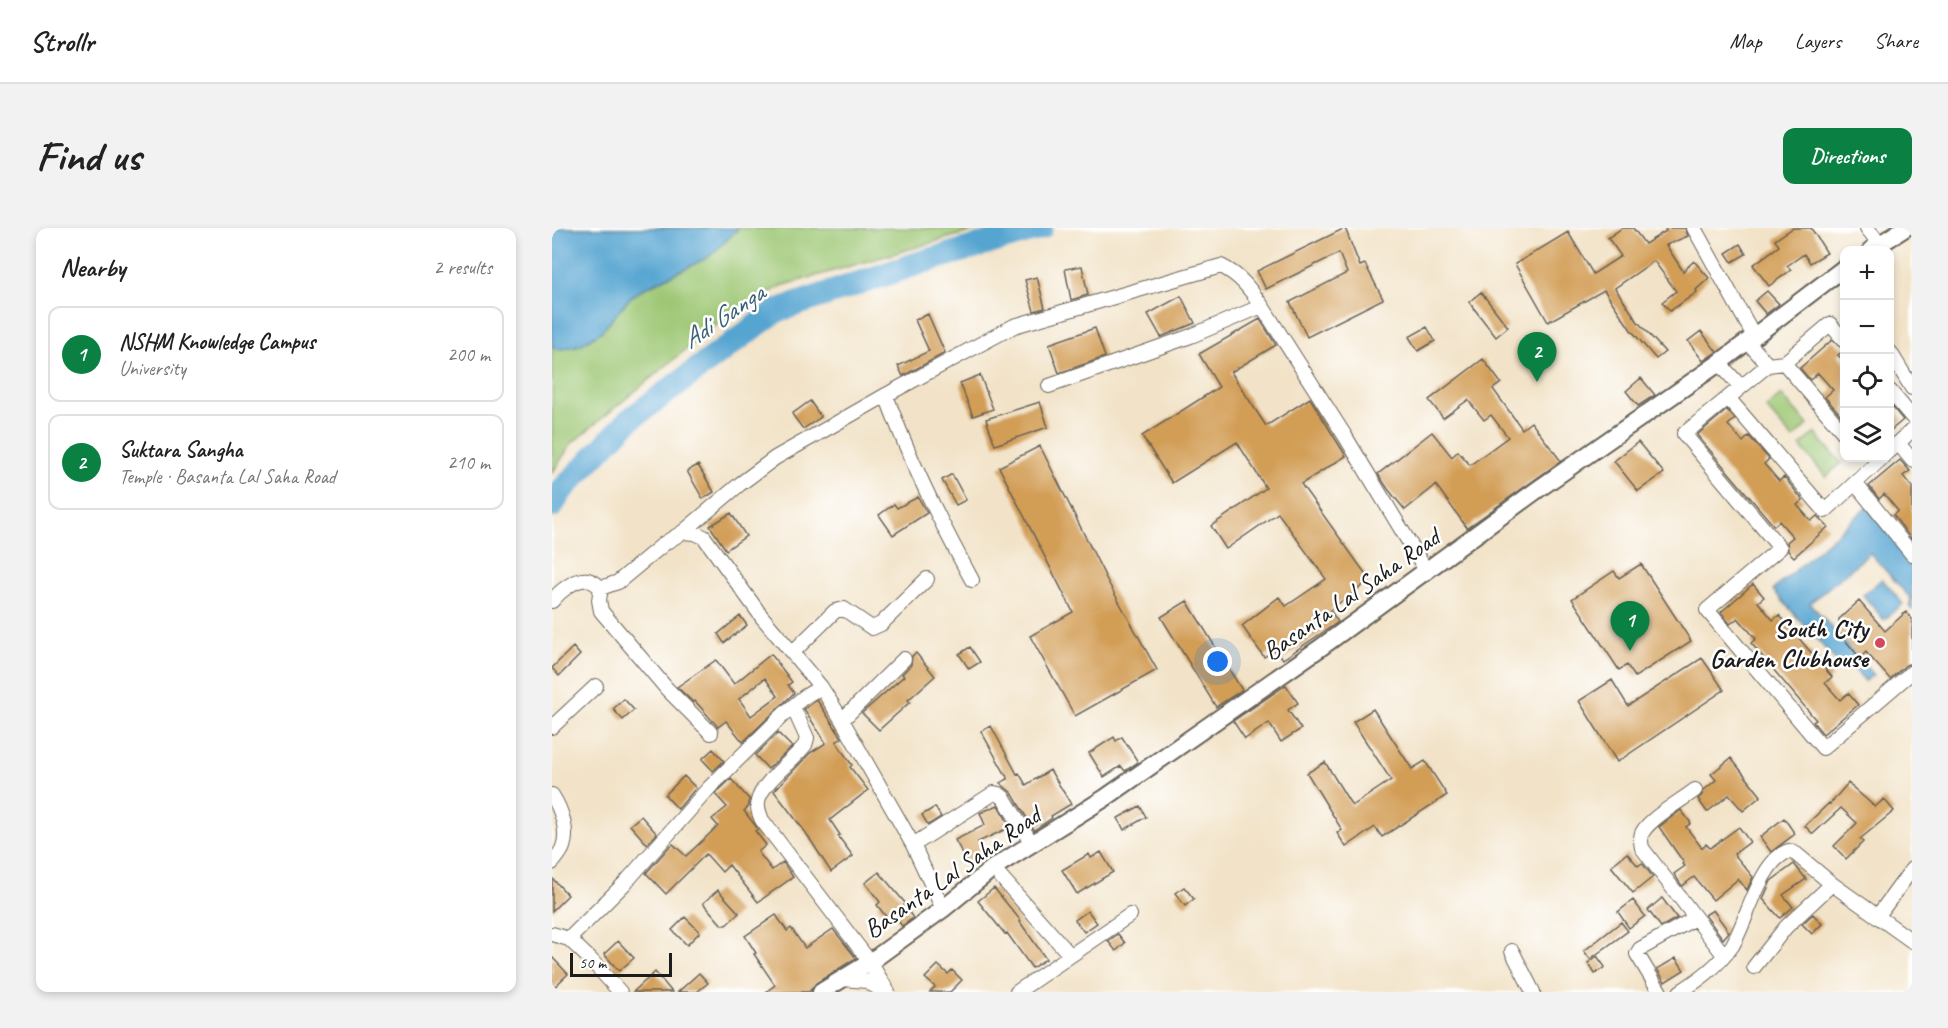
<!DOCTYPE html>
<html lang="en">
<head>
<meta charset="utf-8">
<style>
	:root { --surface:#fff; --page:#f2f2f2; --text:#222; --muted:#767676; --line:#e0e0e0; --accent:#0b8043 }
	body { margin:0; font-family:Caveat,sans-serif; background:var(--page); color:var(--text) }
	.controls { position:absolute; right:18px; top:18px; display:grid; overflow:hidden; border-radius:12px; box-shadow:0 3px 9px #0003 }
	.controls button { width:54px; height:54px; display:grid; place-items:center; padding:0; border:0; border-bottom:2px solid var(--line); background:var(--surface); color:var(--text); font:30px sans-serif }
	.scale { position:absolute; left:18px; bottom:15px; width:102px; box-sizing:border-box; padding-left:6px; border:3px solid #1c1c1c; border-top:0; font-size:16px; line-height:21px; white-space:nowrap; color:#1c1c1c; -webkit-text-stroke:4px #fff; paint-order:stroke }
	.you { position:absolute; left:666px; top:434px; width:21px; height:21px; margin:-15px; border:4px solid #fff; border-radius:50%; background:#1a73e8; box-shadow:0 0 0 9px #1a73e833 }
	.badge { display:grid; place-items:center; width:39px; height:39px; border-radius:50%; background:var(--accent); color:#fff; font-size:20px; font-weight:700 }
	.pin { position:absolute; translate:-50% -50px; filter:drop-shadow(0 2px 3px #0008) }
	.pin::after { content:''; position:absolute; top:32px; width:21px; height:18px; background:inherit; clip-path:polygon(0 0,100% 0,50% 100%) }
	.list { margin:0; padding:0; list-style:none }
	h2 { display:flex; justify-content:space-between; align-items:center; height:78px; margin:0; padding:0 24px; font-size:26px }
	h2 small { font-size:20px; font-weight:400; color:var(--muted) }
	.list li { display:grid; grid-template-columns:39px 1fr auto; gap:18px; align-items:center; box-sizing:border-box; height:96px; margin:0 12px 12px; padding:0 12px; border:2px solid var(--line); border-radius:12px }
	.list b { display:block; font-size:22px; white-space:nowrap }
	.list p { margin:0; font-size:20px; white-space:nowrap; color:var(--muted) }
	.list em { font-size:20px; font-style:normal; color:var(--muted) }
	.icon { flex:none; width:33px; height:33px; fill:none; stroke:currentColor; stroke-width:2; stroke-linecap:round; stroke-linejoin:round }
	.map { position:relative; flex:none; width:1360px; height:764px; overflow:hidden; border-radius:12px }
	header { display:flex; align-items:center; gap:36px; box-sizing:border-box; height:84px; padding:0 30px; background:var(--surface); border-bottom:2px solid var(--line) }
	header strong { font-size:28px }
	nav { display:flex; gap:33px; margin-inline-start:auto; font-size:21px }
	.intro { display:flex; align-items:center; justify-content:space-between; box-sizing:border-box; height:144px; padding:0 36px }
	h1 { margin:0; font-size:42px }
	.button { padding:15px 27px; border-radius:12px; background:var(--accent); color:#fff; font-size:21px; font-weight:700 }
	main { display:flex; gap:36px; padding:0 36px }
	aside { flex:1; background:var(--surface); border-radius:12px; box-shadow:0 3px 9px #0003 }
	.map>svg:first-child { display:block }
	.green { fill:#9ec774; stroke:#5d7248; stroke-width:1.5 }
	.water { fill:#57a5d1; stroke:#3a6076; stroke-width:1.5 }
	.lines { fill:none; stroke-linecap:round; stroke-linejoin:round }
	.river { stroke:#57a5d1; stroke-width:24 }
	.building { fill:#d29d55; fill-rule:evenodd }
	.minor-casing { stroke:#676258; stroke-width:16 }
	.major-casing { stroke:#676258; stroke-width:20 }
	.minor { stroke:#fff; stroke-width:14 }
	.major { stroke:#fff; stroke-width:16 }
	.poi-dot { fill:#d1495b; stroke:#fff; stroke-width:2 }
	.labels { text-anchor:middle; stroke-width:5; stroke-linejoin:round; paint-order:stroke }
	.street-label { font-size:26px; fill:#1c1c1c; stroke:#fff }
	.poi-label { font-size:26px; font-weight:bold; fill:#1c1c1c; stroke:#fff; text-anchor:end }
	.water-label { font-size:27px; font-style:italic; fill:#3a6076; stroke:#fff }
</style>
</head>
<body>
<header>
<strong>Strollr</strong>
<nav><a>Map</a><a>Layers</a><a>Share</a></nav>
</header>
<div class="intro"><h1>Find us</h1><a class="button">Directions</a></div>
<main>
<aside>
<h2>Nearby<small>2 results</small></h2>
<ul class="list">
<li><span class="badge">1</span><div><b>NSHM Knowledge Campus</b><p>University</p></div><em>200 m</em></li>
<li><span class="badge">2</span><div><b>Suktara Sangha</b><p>Temple · Basanta Lal Saha Road</p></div><em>210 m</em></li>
</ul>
</aside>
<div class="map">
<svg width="1360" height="764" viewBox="0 0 1360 764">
	<rect width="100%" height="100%" fill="#fff"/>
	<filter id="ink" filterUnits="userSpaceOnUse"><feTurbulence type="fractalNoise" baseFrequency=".0167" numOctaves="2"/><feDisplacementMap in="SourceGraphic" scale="12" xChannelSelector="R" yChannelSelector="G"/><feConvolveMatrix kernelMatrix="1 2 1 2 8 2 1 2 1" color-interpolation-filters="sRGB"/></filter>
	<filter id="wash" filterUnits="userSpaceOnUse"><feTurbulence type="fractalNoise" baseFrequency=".008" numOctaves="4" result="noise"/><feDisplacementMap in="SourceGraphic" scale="24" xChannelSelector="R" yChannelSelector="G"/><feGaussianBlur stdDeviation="1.35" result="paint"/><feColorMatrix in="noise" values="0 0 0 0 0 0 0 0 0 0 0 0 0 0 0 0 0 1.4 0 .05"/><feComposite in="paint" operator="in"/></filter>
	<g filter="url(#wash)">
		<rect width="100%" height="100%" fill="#f2e3c8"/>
		<path class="green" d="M0 0H431L229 58 166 95 20 215 0 245Z
			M1229 167 1256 197 1241 211 1214 180Z
			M1263 205 1289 235 1274 249 1248 218Z"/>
		<path class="water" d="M0 0H187L157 29 93 60 78 70 49 104 28 117 5 122 0 117Z
			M1315 279 1360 333V382L1357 378 1359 371 1318 325 1258 375 1321 447 1313 453 1295 433 1285 434 1221 362Z
			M1330 351 1351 376 1332 392 1311 367Z"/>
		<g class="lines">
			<path class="river" d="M0 278 10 262 77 192 224 83 370 34 489 0"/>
		</g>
		<g id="blocks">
			<path class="building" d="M793 0 808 38 813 36 831 71 755 109 738 74 795 45 787 25 714 61 705 43Z
				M1070 0H1081L1093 16 1114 3 1113 0H1133L1136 8 1114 17 1131 43 1142 33 1157 50 1144 62 1145 64 1118 83 1110 74 1124 63 1102 33 1063 60 1086 94 1113 124 1104 131 1079 102 1052 62 996 94 963 36 1016 4 1041 46 1069 28 1056 10Z
				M1241 0H1259L1275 25 1258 35 1252 26 1235 38 1239 42 1217 58 1201 37 1227 18 1223 12Z
				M1188 16 1194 26 1180 34 1174 25Z
				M530 38 536 67 519 72 513 41Z
				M485 49 493 80 482 83 473 52Z
				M1215 63 1227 76 1214 86 1203 73Z
				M929 64 956 99 944 109 917 74Z
				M629 68 643 95 609 109 596 86Z
				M376 86 393 125 351 148 346 138 377 123 363 92Z
				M708 91 724 117 679 144 714 198 758 170 794 228 749 256 818 352 778 382 786 394 731 431 724 421 712 429 690 398 727 369 734 378 774 351 726 285 674 321 659 298 714 260 685 214 620 255 590 208 667 159 647 126Z
				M875 99 883 113 866 123 857 109Z
				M543 100 553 129 507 145 497 116Z
				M1149 103 1165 124 1151 133 1136 113Z
				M1280 112 1292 122 1286 127 1293 134V192L1273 169 1281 162 1266 145 1258 152 1248 140Z
				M931 131 949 155 941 161 970 201 979 194 1009 233 915 300 884 257 853 282 836 261 826 246 880 204 900 229 906 223 918 237 956 209 939 187 932 192 916 172 891 190 877 172Z
				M428 147 441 181 421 188 408 155Z
				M1089 150 1103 167 1086 178 1074 163Z
				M258 173 269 189 251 201 240 186Z
				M488 174 496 199 443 217 434 191Z
				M1338 176 1351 192 1338 203Z
				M1175 182 1183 191 1176 197 1191 214 1197 208 1217 231 1212 236 1227 253 1232 249 1251 272 1245 277 1259 293 1265 288 1276 299 1242 329 1236 323 1235 314 1241 309 1227 293 1222 298 1145 207Z
				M1086 214 1112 245 1086 263 1062 233Z
				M488 218 556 354 605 442 523 488 478 408 521 384 447 239Z
				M1348 232 1358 243 1351 248 1360 259V312L1341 287 1346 283 1332 266 1327 271 1317 258Z
				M146 237 162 264 151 271 135 243Z
				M400 246 414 272 404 277 390 252Z
				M366 269 375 285 341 307 327 287 342 276 345 280Z
				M179 285 194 308 174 322 158 298Z
				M1089 336 1139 413 1083 449 1075 437 1067 442 1020 371 1062 343 1067 350Z
				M1201 356 1212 369 1206 374 1221 392 1227 387 1280 449 1273 455 1288 472 1296 465 1306 477 1271 506 1261 494 1264 492 1199 415 1204 411 1186 390 1178 396 1169 384Z
				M635 373 690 462 664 479 609 389Z
				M1307 373 1333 403 1354 384 1360 391V435L1354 437 1338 451 1314 424 1308 430 1287 405V391Z
				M188 388 195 397 172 415 166 406Z
				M21 419 28 427 7 448 0 440Z
				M418 419 428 434 417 441 407 426Z
				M364 425 383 448 356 472 358 474 327 502 310 485 352 448 350 446 359 437 360 428Z
				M219 426 240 454 236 457 242 465 191 514 174 493 166 499 143 473 141 474 125 459 164 432 182 456ZM213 450 226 468 199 488 187 471Z
				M1150 430 1172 462 1065 534 1027 473 1060 452 1076 478Z
				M734 457 746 475 736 482 749 501 729 514 717 495 693 511 681 493Z
				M72 471 82 482 71 492 61 481Z
				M265 472 290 510 284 514 300 537 298 539 316 562 278 592 288 607 286 608 301 628 279 644 254 605 222 563 258 525 274 515 252 481Z
				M821 481 860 541 873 533 895 567 830 609 823 599 794 619 785 605 790 602 755 545 773 534 800 578 839 552 801 494Z
				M439 498 465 546 467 545 474 557 498 542 519 576 499 588 500 590 482 602 460 565 448 555 456 551 429 503Z
				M226 505 240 519 216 541 203 527Z
				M562 509 564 513 570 509 586 534 573 543 569 538 552 549 537 525Z
				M161 521 172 533 161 543 150 531Z
				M1179 530 1209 568 1191 583 1177 567 1155 584 1146 571 1151 566 1152 562 1164 552 1159 546Z
				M132 548 144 560 126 581 113 567Z
				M179 551 197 571V578L192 583 206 601 203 603 214 617 206 624 220 642 231 634 241 649 206 674 177 637 170 644 154 626 114 666 94 645 117 619 121 616 134 628 166 598 160 591 175 579 163 566Z
				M1296 555 1323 579 1332 571 1342 583 1308 611 1311 614 1294 631 1282 618 1305 595 1289 580 1261 606 1253 598 1277 575 1278 576Z
				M446 577 457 596 453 598 454 601 426 614 433 629 417 637 403 612 433 597 428 585Z
				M588 578 594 589 572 602 566 590Z
				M383 579 389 589 376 597 370 587Z
				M1129 582 1139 595 1134 599 1150 620 1154 616 1158 620 1187 599 1198 614 1182 626 1201 649 1195 662 1186 651 1161 672 1142 649 1130 658 1122 646 1133 638 1131 636 1132 635 1107 599Z
				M89 588 105 606 95 616 78 597Z
				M1232 590 1243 606 1219 624 1208 609Z
				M549 624 561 644 525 666 510 642 537 626 539 630Z
				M1075 625 1086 638 1090 635 1101 649 1081 665 1059 638Z
				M1242 636 1254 651 1231 667 1241 679 1228 690 1211 671 1219 653Z
				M327 644 354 676 352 677 361 690 350 698 341 686 335 690 325 677 328 674 313 655Z
				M0 650 16 667 0 683Z
				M632 659 642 671 633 678 623 665Z
				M442 660 469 693 468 694 494 731 480 740 455 705 453 706 426 673Z
				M166 662 187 685 174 697H170L151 675Z
				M1110 670 1125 690 1109 699 1096 682Z
				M1081 672 1093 688 1077 700 1066 684Z
				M1161 682 1177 704 1171 711 1153 687Z
				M536 683 545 695 532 704 523 692Z
				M1261 686 1270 696 1260 706 1250 696Z
				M224 687 235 703 239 700 253 720 281 701 304 730 264 755 257 764H214L223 757 202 726 204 725 193 708Z
				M133 689 148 704 135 717 120 702Z
				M1069 694 1076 703 1038 731 1032 723Z
				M566 706 573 715 564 723 556 713Z
				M66 713 82 730 67 743 52 726Z
				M1045 728 1053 739 1043 746 1036 735Z
				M0 729 16 746 0 761Z
				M1124 730 1132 742 1113 754 1105 741Z
				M386 737 396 746 400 742 410 752 398 764H378L383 759 373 750Z
				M103 744 120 764H81Z
				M147 745 156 755 145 764H126Z"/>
		</g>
	</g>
	<g filter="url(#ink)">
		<use href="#blocks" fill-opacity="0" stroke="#676258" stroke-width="1.5"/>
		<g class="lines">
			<g class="minor-casing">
				<path id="minor" d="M1142 0 1202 108
					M1315 0 1328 16
					M1195 113 1216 137 1232 135 1278 96 1292 112
					M1338 124 1360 160
					M1167 135 1189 159
					M1232 135 1292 205
					M1216 137 1132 206 1228 320 1155 382 1271 520 1360 444
					M497 158 639 108 710 78 793 208 875 344
					M1338 163 1360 189
					M334 167C357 231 387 292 420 352
					M1177 171 1273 283 1330 230
					M1346 215 1360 232
					M1338 223 1360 202
					M1303 255 1360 326
					M131 304 188 256 223 230 334 167 462 98 669 38C688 47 698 61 710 78
					M49 360 47 372 49 383 115 461 159 505
					M0 373C7 364 23 350 36 352 40 353 46 357 49 360L66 354 113 315 131 304 143 305 152 309 210 389 269 459 290 492 361 617 391 681
					M241 424 283 383 292 381 320 400 329 396 375 351
					M241 479 255 510 253 517C241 533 210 554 206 573 205 580 207 585 210 592L318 734 336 764
					M290 492 352 431
					M0 499 44 458
					M1143 562C1129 573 1098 590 1090 605 1088 611 1089 614 1090 620L1172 727
					M0 567C9 581 17 603 11 619 9 625 4 630 0 635
					M361 617 442 565 447 566 452 570 480 616
					M441 640 518 727
					M1325 689 1360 641
					M0 706 17 711 39 732 68 764
					M17 711 73 655 156 561 233 485 252 469 269 459
					M960 723 981 764
					M1202 739 1234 699 1280 656
					M290 751 315 753 332 764
					M465 764 578 687
					M1108 764 1085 726 1088 721 1143 690
					M1128 764C1148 751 1166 738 1180 718 1195 694 1208 632 1237 623L1244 626 1280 656 1360 713"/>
			</g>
			<g class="major-casing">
				<path id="major" d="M1319 22 1353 0
					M269 764 318 734 391 681 441 640 553 570 768 420 985 262 1167 135 1292 40"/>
			</g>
			<use href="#minor" class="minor"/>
			<use href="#major" class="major"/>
		</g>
	</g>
	<circle class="poi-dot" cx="1328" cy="415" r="6"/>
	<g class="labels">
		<g class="street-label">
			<text transform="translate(799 366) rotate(-35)" y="9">Basanta Lal Saha Road</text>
			<text transform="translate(400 644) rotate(-35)" y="9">Basanta Lal Saha Road</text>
		</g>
		<g class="poi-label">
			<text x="1316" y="409">South City<tspan x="1316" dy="30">Garden Clubhouse</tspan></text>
		</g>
		<g class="water-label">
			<text transform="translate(171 88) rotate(-34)" y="9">Adi Ganga</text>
		</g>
	</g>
</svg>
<div class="controls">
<button>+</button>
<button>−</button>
<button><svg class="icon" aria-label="locate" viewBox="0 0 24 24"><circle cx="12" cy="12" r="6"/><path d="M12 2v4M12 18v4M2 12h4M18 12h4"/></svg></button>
<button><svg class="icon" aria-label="layers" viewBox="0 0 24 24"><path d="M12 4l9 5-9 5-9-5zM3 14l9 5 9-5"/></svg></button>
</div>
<div class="scale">50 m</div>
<div class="you"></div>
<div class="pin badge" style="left:1078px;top:423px">1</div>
<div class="pin badge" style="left:985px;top:154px">2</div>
</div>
</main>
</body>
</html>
